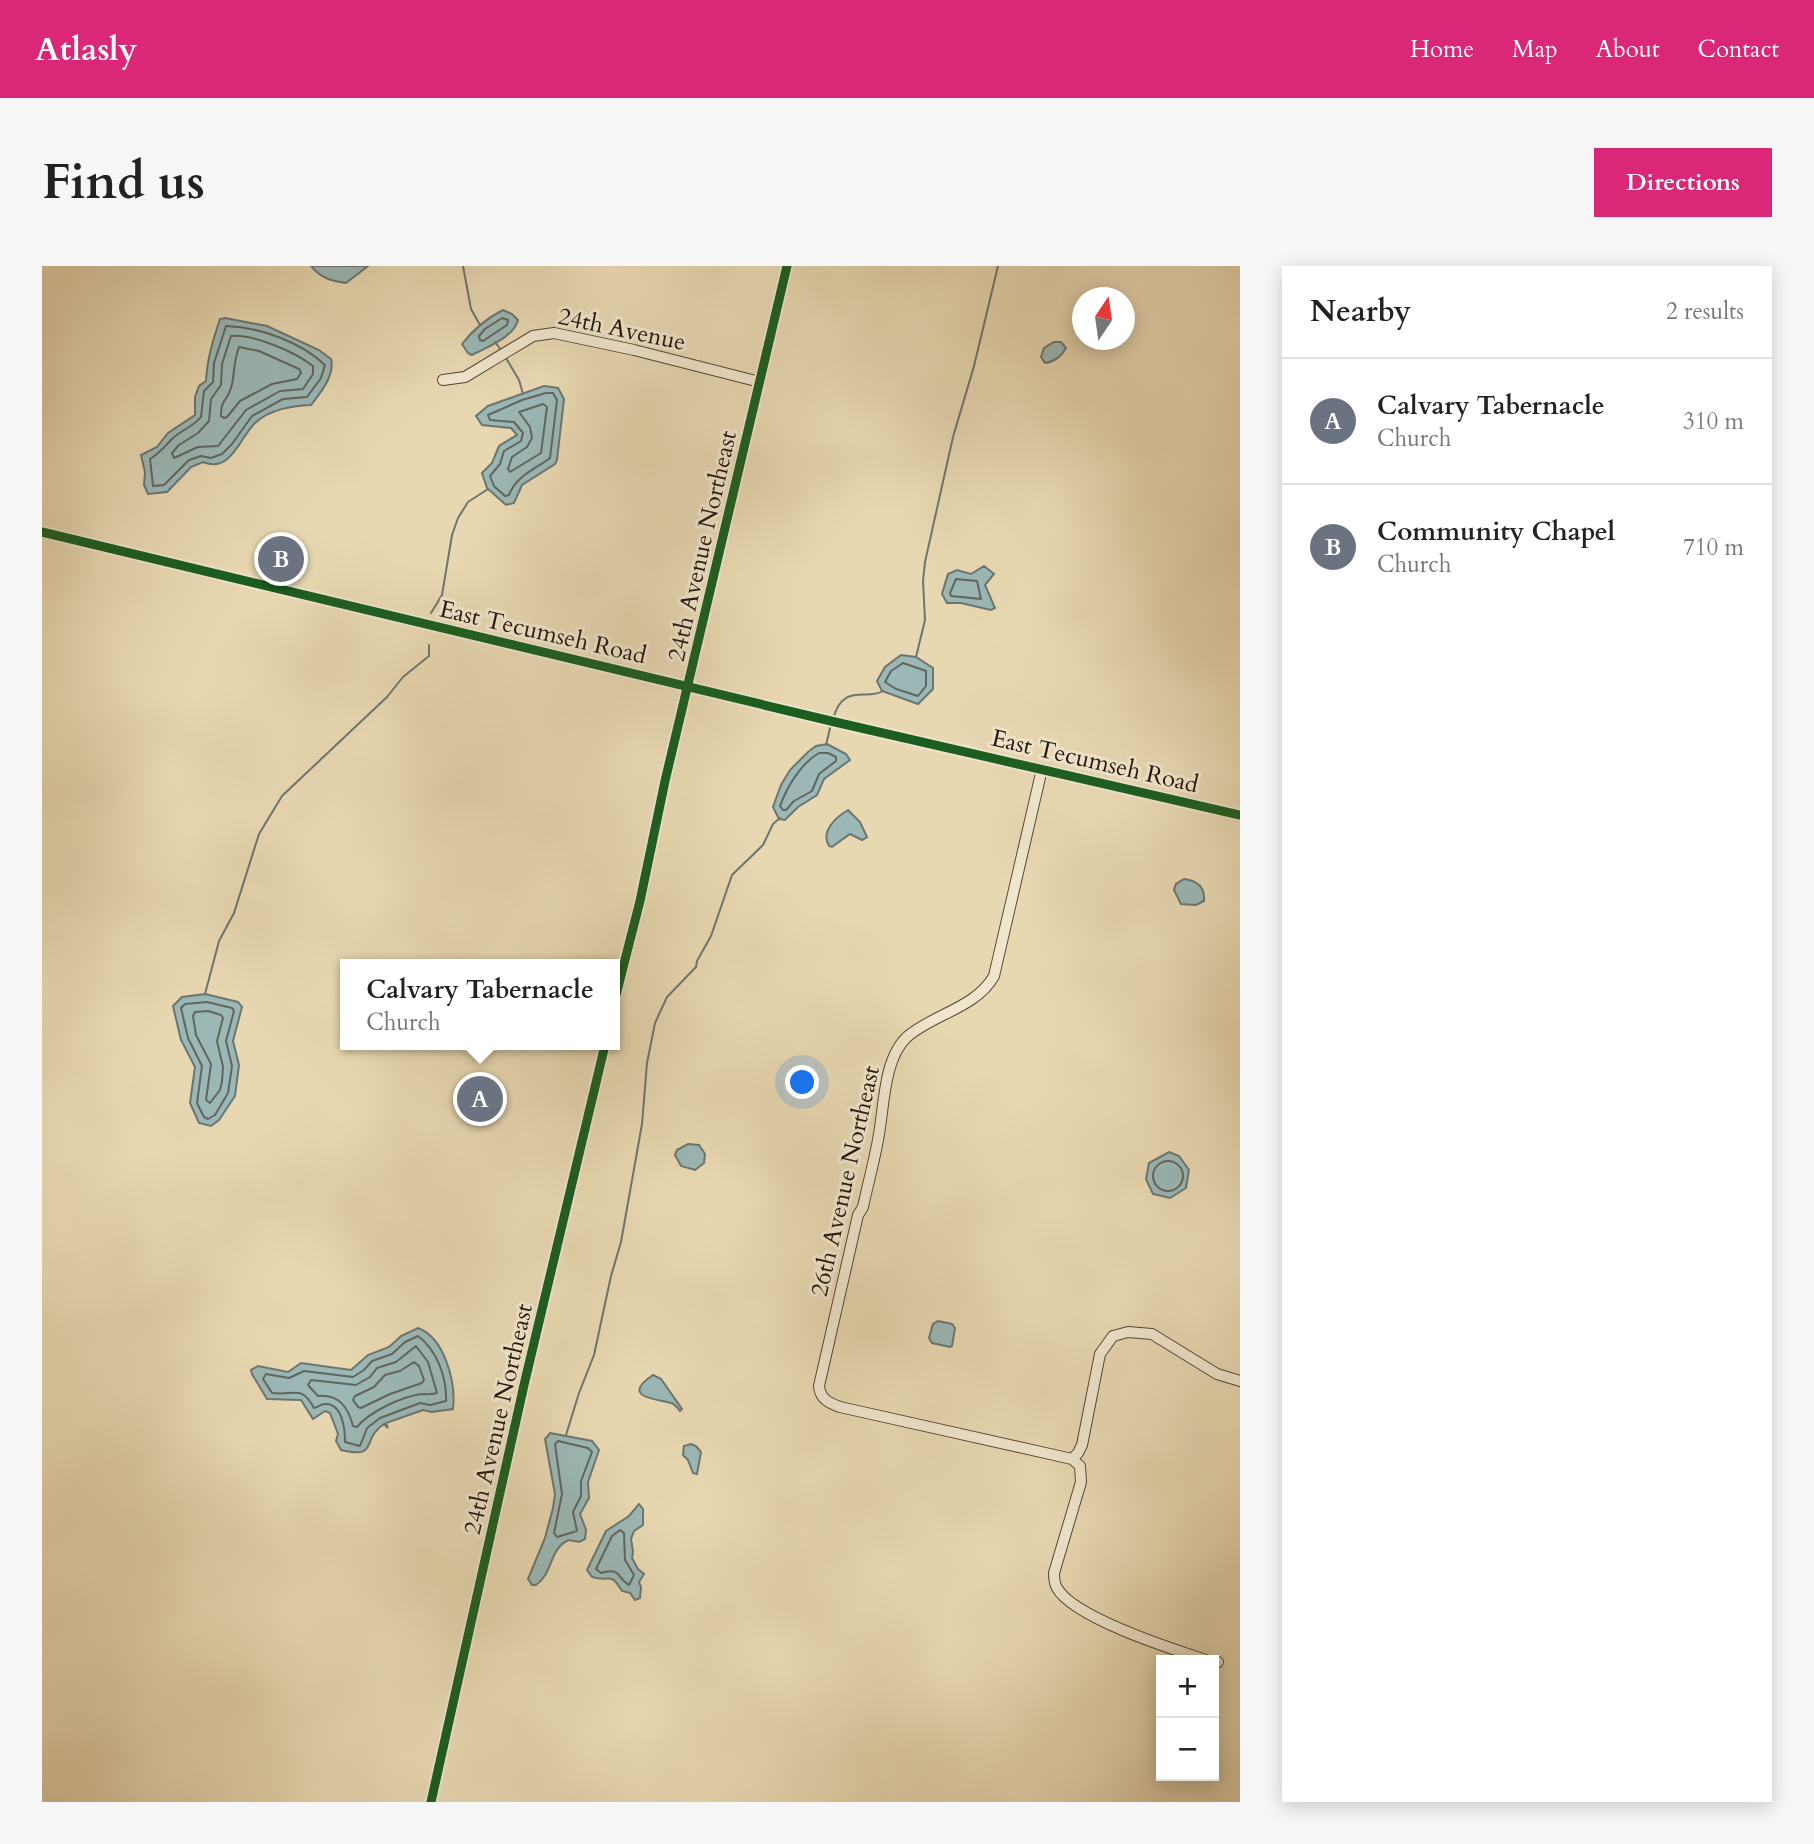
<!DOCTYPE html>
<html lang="en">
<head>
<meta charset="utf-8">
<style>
	:root { --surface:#fff; --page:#f6f6f6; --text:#222; --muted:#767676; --line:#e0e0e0; --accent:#db2777 }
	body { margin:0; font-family:Cardo,serif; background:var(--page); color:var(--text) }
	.controls { position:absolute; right:21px; bottom:21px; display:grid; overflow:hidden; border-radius:0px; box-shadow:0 4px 18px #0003 }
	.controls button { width:63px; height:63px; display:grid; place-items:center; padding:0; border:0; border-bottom:2px solid var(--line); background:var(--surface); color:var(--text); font:35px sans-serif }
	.compass { position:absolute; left:1030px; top:21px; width:63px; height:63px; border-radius:50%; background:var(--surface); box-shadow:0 4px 18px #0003; rotate:13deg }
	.you { position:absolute; left:761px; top:817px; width:24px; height:24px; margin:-18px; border:5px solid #fff; border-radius:50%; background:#1a73e8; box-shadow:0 0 0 10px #1a73e833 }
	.badge { display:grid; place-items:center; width:46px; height:46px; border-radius:50%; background:var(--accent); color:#fff; font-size:23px; font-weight:700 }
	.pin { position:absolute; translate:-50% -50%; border:4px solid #fff; box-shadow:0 2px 7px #0006 }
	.popup { position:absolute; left:298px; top:693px; width:280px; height:91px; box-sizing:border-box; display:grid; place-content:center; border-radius:0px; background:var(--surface); filter:drop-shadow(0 2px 5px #0005); font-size:23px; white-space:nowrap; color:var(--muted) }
	.popup b { font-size:26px; color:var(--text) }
	.popup::after { content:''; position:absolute; left:50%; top:100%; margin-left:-14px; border:14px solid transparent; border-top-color:var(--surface) }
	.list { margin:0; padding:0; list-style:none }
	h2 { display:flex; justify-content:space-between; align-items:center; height:91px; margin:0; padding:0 28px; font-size:30px }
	h2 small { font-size:23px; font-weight:400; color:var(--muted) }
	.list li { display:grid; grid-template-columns:46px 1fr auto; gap:21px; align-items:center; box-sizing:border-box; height:126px; padding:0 28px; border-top:2px solid var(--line) }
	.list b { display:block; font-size:26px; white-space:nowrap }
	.list p { margin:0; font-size:23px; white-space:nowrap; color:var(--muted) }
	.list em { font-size:23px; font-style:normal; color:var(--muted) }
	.map { position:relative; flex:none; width:1198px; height:1536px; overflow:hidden; border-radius:0px }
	header { display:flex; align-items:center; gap:42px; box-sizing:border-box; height:98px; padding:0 35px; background:var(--accent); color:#fff }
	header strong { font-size:33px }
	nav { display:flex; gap:38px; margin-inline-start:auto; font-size:24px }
	.intro { display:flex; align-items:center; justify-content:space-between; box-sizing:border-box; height:168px; padding:0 42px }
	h1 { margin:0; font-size:49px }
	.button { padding:18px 32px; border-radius:0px; background:var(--accent); color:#fff; font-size:24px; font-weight:700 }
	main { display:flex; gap:42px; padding:0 42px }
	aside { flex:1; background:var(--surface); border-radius:0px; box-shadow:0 4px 18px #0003 }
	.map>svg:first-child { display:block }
	.water { fill:#9bb8b6; stroke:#6b7671; stroke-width:2 }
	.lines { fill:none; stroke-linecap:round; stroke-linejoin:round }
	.shore { stroke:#606660; stroke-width:2 }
	.stream { stroke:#6b7671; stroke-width:2 }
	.minor-casing { stroke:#554534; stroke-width:12 }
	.minor { stroke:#f0e6cd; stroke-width:10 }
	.cycleway-casing { stroke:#f0e6cd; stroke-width:13 }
	.cycleway { stroke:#1b5e20; stroke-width:9 }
	.labels { text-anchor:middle; stroke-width:6; stroke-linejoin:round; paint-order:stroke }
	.street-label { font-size:24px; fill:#24140a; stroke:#f0e6cd }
</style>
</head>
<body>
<header>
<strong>Atlasly</strong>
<nav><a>Home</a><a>Map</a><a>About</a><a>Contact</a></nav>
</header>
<div class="intro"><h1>Find us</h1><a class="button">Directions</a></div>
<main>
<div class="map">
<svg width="1198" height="1536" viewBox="0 0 1198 1536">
	<rect width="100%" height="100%" fill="#e8d8b2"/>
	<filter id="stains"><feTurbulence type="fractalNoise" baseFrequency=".00286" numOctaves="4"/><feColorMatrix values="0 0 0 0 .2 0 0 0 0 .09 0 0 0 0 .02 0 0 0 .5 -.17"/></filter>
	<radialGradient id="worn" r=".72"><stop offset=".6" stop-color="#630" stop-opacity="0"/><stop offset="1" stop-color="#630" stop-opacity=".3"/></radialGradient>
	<path class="water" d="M269 0H326L304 17C290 15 278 12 269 0Z
		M461 44 470 48 476 54C472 71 445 81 430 89L426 87 420 78C431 64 445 52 461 44Z
		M183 52 225 60 277 84 289 93C293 109 279 126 269 139 250 140 228 143 213 157 198 171 189 208 161 196L149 201 125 226 106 228 102 219 103 206 99 189 115 181 126 167 153 149V131L157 120 164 115C165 93 171 74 178 53Z
		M1012 76H1019L1024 82C1020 90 1012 96 1003 97L999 91 1002 82Z
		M502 120 516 122 522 133 515 194 513 198 480 219 472 237 464 239 445 222 440 207 450 197 457 180 475 169 469 162 440 159 434 150 446 140Z
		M942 300 952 308 943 319 953 342 949 344 919 337H905L900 328 906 308 915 304 929 308Z
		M859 389 874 391 891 402V423L876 438 840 425 835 415 843 401Z
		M785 478 804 488 808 494 782 513 775 529 756 541 743 554 737 553 731 541 739 519 748 504 766 486 774 480Z
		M806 544 818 556 825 571 820 574 808 568 790 581 787 580C778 566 794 551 806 544Z
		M1142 613C1156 615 1163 621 1162 635L1154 639 1139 638 1132 624 1134 618Z
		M163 728 196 736 200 741 191 775 197 799 193 830 177 854 169 860 157 857 148 837 153 801 139 774 131 740 140 731Z
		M646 878 657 879 663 888 662 897 653 904 639 900 633 889 635 884Z
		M1127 886 1137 890 1147 904 1144 922 1128 932 1111 928 1104 913 1107 897Z
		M896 1055 910 1058 913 1062 910 1080 908 1081 890 1077 887 1072 891 1058Z
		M376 1062C403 1072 414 1117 411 1143L390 1146 381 1144 344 1157 346 1162 342 1158C318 1174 338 1193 299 1184L294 1175 296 1168 288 1147 283 1145 271 1153 259 1134 225 1133 210 1108 209 1104 216 1100 246 1106 259 1097 309 1104 326 1089 347 1081 359 1070Z
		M611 1109 619 1113 640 1143 638 1145C635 1141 633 1138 629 1137 616 1133 577 1132 611 1109Z
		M508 1167 550 1175 557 1184 546 1216 547 1232 538 1248 544 1264 543 1273 537 1276 527 1274C507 1282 511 1308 494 1319H490L486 1313 503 1272 511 1242 513 1228 503 1173Z
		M649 1178 654 1180 659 1186 655 1208 651 1207 646 1194 641 1189 642 1180Z
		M597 1238 601 1243V1259L592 1265 589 1273 591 1286 590 1292 596 1303 602 1308 597 1316 599 1321 598 1332 593 1334 588 1327 580 1325C567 1304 569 1317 550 1311L545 1304 564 1265 587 1250Z"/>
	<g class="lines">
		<path class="shore" d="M460 52 466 54 465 59 441 75 438 74 437 70 443 63Z
			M184 60C217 61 259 76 283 99L279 112 265 131 241 133 210 150 190 178 180 188 169 192 159 190 147 194 122 219 111 220 108 193C118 187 122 181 130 173 139 164 151 161 159 151L162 125 171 116 172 97Z
			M189 70C212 68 253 86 271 100V108L261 123 238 125 204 144 176 180 156 181 132 192 130 187 137 179 156 167 167 155 169 133 179 119 180 98Z
			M197 81 217 85 257 103 259 107 255 113 230 118 198 135 185 151 182 152 179 150C179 132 185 136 189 122 193 109 191 96 197 81Z
			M504 127H511L515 134 508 192C492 204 474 210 467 229L463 230 452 220 448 210 458 198 462 185 479 175 481 167 472 156 448 154 446 149 480 134Z
			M501 138 505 141 499 187 468 206 466 203 470 191 485 181 490 172 488 161 477 146Z
			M914 313 935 315 939 333 909 330 908 327Z
			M861 397 884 405V420L876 430 854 423 843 416 849 405Z
			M777 487H786L794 491V495L777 508 770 525 752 535 744 544H741L738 540C745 521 759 497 777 487Z
			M165 736 190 742 192 745 184 775 190 800 186 827 173 849 166 853 162 851 155 837 160 800 146 772 139 742 143 738Z
			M166 745 179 749 181 752 175 775 181 801 180 815 178 824 168 837 164 834 169 798 154 769 151 750 153 746Z
			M1111 910a15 15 0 1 1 30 0a15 15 0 1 1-30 0Z
			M376 1070C395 1084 405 1112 404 1135L388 1139 378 1137 338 1152 325 1162 318 1180 303 1176C303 1165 301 1137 283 1138 279 1138 276 1141 272 1142 259 1118 252 1130 230 1127L221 1113 224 1108 247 1112 262 1105 311 1111 322 1104 330 1095 350 1088 363 1076Z
			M374 1080 386 1096 395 1127C388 1129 385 1128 379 1128 359 1131 327 1146 315 1161L311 1160C306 1141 297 1128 276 1130L266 1119 269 1114 314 1119 328 1111 335 1102 354 1096Z
			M372 1096 377 1100 382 1114 380 1117 348 1128 319 1142 316 1141 311 1134 313 1130 332 1121 343 1109 358 1105Z
			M516 1175 546 1182 550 1186 539 1215V1230L531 1246 535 1265 515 1271 512 1267 520 1228 513 1178Z
			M578 1264 582 1267 583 1294 592 1309 587 1319C574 1312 580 1301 559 1307L554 1303 570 1270Z"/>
		<path class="stream" d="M421 0 429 43 438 59
			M453 76 459 84
			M464 92 477 114 481 128
			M389 347 400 329 410 269 416 252 426 236 446 223
			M874 391 883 354 881 315 883 296 911 171 932 100 956 0
			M791 453C801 416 825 435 841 425
			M784 479 789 458
			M163 728 177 675 192 647 217 568 240 530 345 431 361 411 387 390V379
			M524 1169 537 1127 552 1089 569 1010 579 976 600 858 605 797 613 757 625 731 654 701 655 695 669 670 690 609 721 579 731 558 738 552"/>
		<g class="minor-casing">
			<path id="minor" d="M401 114 423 111 491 70 512 67 592 84 718 116
				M0 266 793 456 1198 549
				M1000 503 952 710C934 742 891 748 865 771 842 792 842 840 837 868 833 893 826 917 821 941L816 949 777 1120C778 1133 787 1137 798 1141L1030 1193
				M573 733 598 635 623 515 745 0
				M1164 1394C1130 1383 1032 1352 1015 1322 1012 1317 1012 1312 1012 1307L1039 1216 1038 1200 1030 1193 1036 1187 1040 1179 1058 1088 1071 1070 1086 1066 1110 1068 1175 1108 1198 1115
				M1172 1396H1176
				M389 1536 482 1119 563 779"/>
		</g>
		<use href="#minor" class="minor"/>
		<g class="cycleway-casing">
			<path id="cycleway" d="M0 266 793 456 1198 549
				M573 733 598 635 623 515 745 0
				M389 1536 482 1119 563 779"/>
		</g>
		<use href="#cycleway" class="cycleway"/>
	</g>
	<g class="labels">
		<g class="street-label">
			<text transform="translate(580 63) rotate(12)" y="8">24th Avenue</text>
			<text transform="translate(660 280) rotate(-77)" y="8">24th Avenue Northeast</text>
			<text transform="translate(501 366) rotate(13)" y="8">East Tecumseh Road</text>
			<text transform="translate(1053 495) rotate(13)" y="8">East Tecumseh Road</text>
			<text transform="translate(803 915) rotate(-77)" y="8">26th Avenue Northeast</text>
			<text transform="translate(456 1153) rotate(-77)" y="8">24th Avenue Northeast</text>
		</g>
	</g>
	<rect width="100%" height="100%" filter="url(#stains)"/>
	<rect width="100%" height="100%" fill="url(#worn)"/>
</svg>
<div class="controls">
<button>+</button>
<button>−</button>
</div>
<svg class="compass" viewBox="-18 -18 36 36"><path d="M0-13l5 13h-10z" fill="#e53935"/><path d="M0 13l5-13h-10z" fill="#767676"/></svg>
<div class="you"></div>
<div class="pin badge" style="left:438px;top:833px;background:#6b7280">A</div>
<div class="popup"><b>Calvary Tabernacle</b>Church</div>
<div class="pin badge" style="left:239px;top:293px;background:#6b7280">B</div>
</div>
<aside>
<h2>Nearby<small>2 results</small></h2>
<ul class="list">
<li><span class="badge" style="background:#6b7280">A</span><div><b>Calvary Tabernacle</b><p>Church</p></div><em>310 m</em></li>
<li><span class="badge" style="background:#6b7280">B</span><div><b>Community Chapel</b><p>Church</p></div><em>710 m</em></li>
</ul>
</aside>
</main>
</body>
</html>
